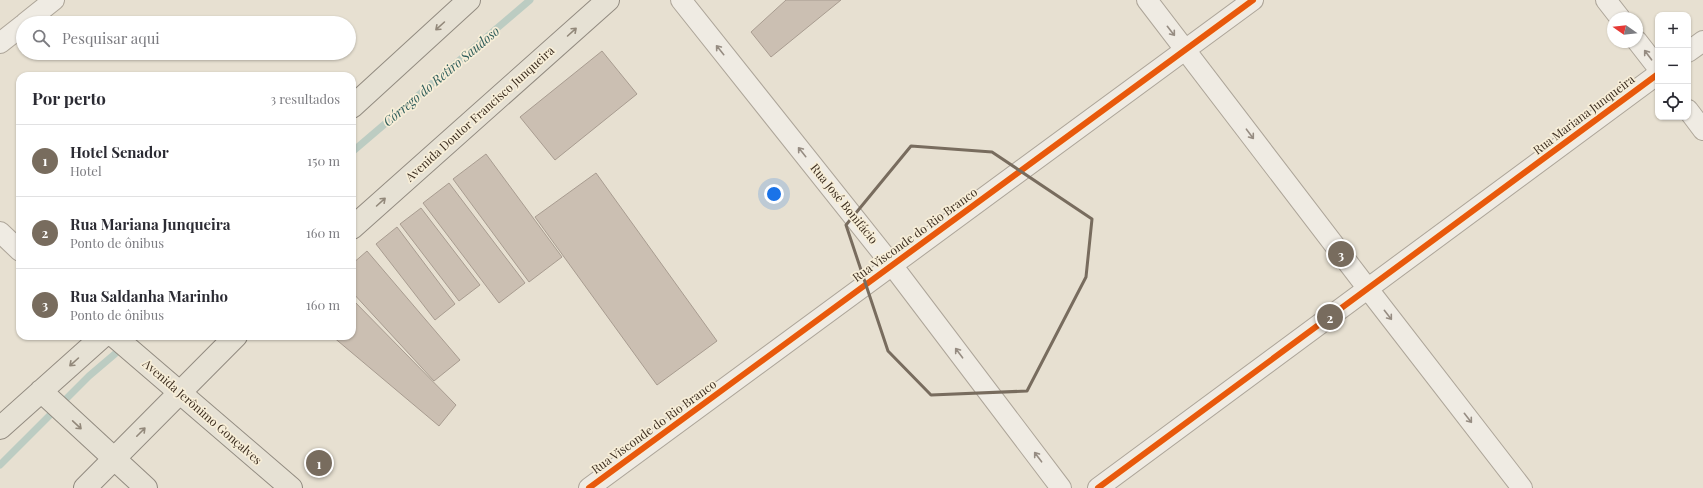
<!DOCTYPE html>
<html lang="pt">
<head>
<meta charset="utf-8">
<style>
	:root { --surface:#fff; --page:#f7f7f7; --text:#2b2b33; --muted:#7c7c81; --line:#e1e1e2; --accent:#786c5e }
	body { margin:0; font-family:"Playfair Display",serif; background:var(--page); color:var(--text) }
	.controls { position:absolute; right:12px; top:12px; display:grid; overflow:hidden; border-radius:8px; box-shadow:0 1px 3px #0004 }
	.controls button { width:36px; height:36px; display:grid; place-items:center; padding:0; border:0; border-bottom:1px solid var(--line); background:var(--surface); color:var(--text); font:20px sans-serif }
	.compass { position:absolute; left:1607px; top:12px; width:36px; height:36px; border-radius:50%; background:var(--surface); box-shadow:0 1px 3px #0004; rotate:284deg }
	.you { position:absolute; left:774px; top:194px; width:14px; height:14px; margin:-10px; border:3px solid #fff; border-radius:50%; background:#1a73e8; box-shadow:0 0 0 6px #1a73e833 }
	.badge { display:grid; place-items:center; width:26px; height:26px; border-radius:50%; background:var(--accent); color:#fff; font-size:13px; font-weight:700 }
	.pin { position:absolute; translate:-50% -50%; border:2px solid #fff; box-shadow:0 1px 4px #0006 }
	.list { margin:0; padding:0; list-style:none }
	h2 { display:flex; justify-content:space-between; align-items:center; height:52px; margin:0; padding:0 16px; font-size:17px }
	h2 small { font-size:13px; font-weight:400; color:var(--muted) }
	.list li { display:grid; grid-template-columns:26px 1fr auto; gap:12px; align-items:center; box-sizing:border-box; height:72px; padding:0 16px; border-top:1px solid var(--line) }
	.list b { display:block; font-size:15px; white-space:nowrap }
	.list p { margin:0; font-size:13px; white-space:nowrap; color:var(--muted) }
	.list em { font-size:13px; font-style:normal; color:var(--muted) }
	.icon { flex:none; width:22px; height:22px; fill:none; stroke:currentColor; stroke-width:2; stroke-linecap:round; stroke-linejoin:round }
	.map { position:relative; flex:none; width:1703px; height:488px; overflow:hidden }
	.search { position:absolute; background:var(--surface); box-shadow:0 1px 3px #0004; left:16px; top:16px; width:340px; height:44px; display:flex; align-items:center; gap:10px; box-sizing:border-box; padding:0 14px; border-radius:22px; color:var(--muted); font-size:15px }
	.panel { position:absolute; background:var(--surface); box-shadow:0 1px 3px #0004; left:16px; top:72px; width:340px; height:268px; border-radius:12px }
	.map>svg:first-child { display:block }
	.lines { fill:none; stroke-linecap:round; stroke-linejoin:round }
	.stream { stroke:#bcccc2; stroke-width:7 }
	.building { fill:#cbbfb2; stroke:#a89c90 }
	.minor-casing { stroke:#ada599; stroke-width:22 }
	.primary-casing { stroke:#928b80; stroke-width:24 }
	.minor { stroke:#efebe3; stroke-width:20 }
	.primary { stroke:#e6e1d4; stroke-width:22 }
	.cycleway-casing { stroke:#f7eed8; stroke-width:8 }
	.cycleway { stroke:#e8590c; stroke-width:6 }
	.oneway { stroke:#92887a }
	.oneway2 { stroke:#968c82 }
	.marked { fill:none; stroke:#786c5e; stroke-width:3; stroke-linejoin:round }
	.labels { text-anchor:middle; stroke-width:3.5; stroke-linejoin:round; paint-order:stroke }
	.street-label { font-size:12px; fill:#3d2e20; stroke:#f7eed8 }
	.water-label { font-size:13px; font-style:italic; fill:#2f5d5a; stroke:#f7eed8 }
</style>
</head>
<body>
<div class="map">
<svg width="1703" height="488" viewBox="0 0 1703 488">
	<rect width="100%" height="100%" fill="#e7e0d1"/>
	<g class="lines">
		<path class="stream" d="M352 152 530 0
			M0 465 89 376 136 336"/>
	</g>
	<path class="building" d="M786 0H841L771 57 751 32Z
		M602 51 637 94 555 160 520 117Z
		M486 154 562 257 529 282 453 179Z
		M596 173 717 341 657 385 535 217Z
		M449 183 525 283 499 303 423 203Z
		M421 208 480 285 459 301 400 224Z
		M397 227 455 304 435 320 376 244Z
		M367 251 460 360 434 381 352 292V264Z
		M352 299 456 405 439 426 332 336H352Z"/>
	<g class="lines">
		<g class="minor-casing">
			<path id="minor" d="M681 0 892 265 1061 488
				M1147 0 1368 289 1522 488
				M1606 0 1620 18
				M25 23 54 0
				M1637 41 1658 68
				M0 43 23 25
				M1688 52 1703 41
				M1688 110 1703 130
				M0 232 20 251
				M589 488 1253 0
				M1098 488 1658 74"/>
		</g>
		<g class="primary-casing">
			<path id="primary" d="M352 107 469 0
				M352 228 608 0
				M114 336 291 488
				M41 391 146 488
				M0 428 103 336
				M85 488 236 336"/>
		</g>
		<use href="#minor" class="minor"/>
		<use href="#primary" class="primary"/>
		<g class="cycleway-casing">
			<path id="cycleway" d="M589 488 1253 0
				M1098 488 1658 74"/>
		</g>
		<use href="#cycleway" class="cycleway"/>
	</g>
	<defs><path id="oneway-shaft" d="M-6 0H5M1.5-3L5.5 0L1.5 3" fill="none" stroke-width="1.6" stroke-linecap="round" stroke-linejoin="round"/></defs>
	<g class="oneway">
		<use href="#oneway-shaft" transform="translate(440 26) rotate(138)"/>
		<use href="#oneway-shaft" transform="translate(572 32) rotate(-42)"/>
		<use href="#oneway-shaft" transform="translate(381 202) rotate(-42)"/>
		<use href="#oneway-shaft" transform="translate(74 362) rotate(138)"/>
		<use href="#oneway-shaft" transform="translate(77 425) rotate(43)"/>
		<use href="#oneway-shaft" transform="translate(141 432) rotate(-45)"/>
	</g>
	<g class="oneway2">
		<use href="#oneway-shaft" transform="translate(1171 31) rotate(52)"/>
		<use href="#oneway-shaft" transform="translate(720 50) rotate(-129)"/>
		<use href="#oneway-shaft" transform="translate(1648 55) rotate(-127)"/>
		<use href="#oneway-shaft" transform="translate(1250 134) rotate(53)"/>
		<use href="#oneway-shaft" transform="translate(802 152) rotate(-129)"/>
		<use href="#oneway-shaft" transform="translate(1388 315) rotate(52)"/>
		<use href="#oneway-shaft" transform="translate(959 353) rotate(-127)"/>
		<use href="#oneway-shaft" transform="translate(1468 418) rotate(52)"/>
		<use href="#oneway-shaft" transform="translate(1038 457) rotate(-127)"/>
	</g>
	<path class="marked" d="M911 146 992 152 1092 219 1086 277 1027 391 931 395 888 351 846 225Z"/>
	<g class="labels">
		<g class="street-label">
			<text transform="translate(480 114) rotate(-42)" y="4">Avenida Doutor Francisco Junqueira</text>
			<text transform="translate(1584 115) rotate(-37)" y="4">Rua Mariana Junqueira</text>
			<text transform="translate(844 204) rotate(51)" y="4">Rua José Bonifácio</text>
			<text transform="translate(915 235) rotate(-36)" y="4">Rua Visconde do Rio Branco</text>
			<text transform="translate(202 412) rotate(41)" y="4">Avenida Jerônimo Gonçalves</text>
			<text transform="translate(654 427) rotate(-36)" y="4">Rua Visconde do Rio Branco</text>
		</g>
		<g class="water-label">
			<text transform="translate(441 76) rotate(-40)" y="5">Córrego do Retiro Saudoso</text>
		</g>
	</g>
</svg>
<div class="controls">
<button>+</button>
<button>−</button>
<button><svg class="icon" aria-label="locate" viewBox="0 0 24 24"><circle cx="12" cy="12" r="6"/><path d="M12 2v4M12 18v4M2 12h4M18 12h4"/></svg></button>
</div>
<svg class="compass" viewBox="-18 -18 36 36"><path d="M0-13l5 13h-10z" fill="#e53935"/><path d="M0 13l5-13h-10z" fill="#7c7c81"/></svg>
<div class="you"></div>
<div class="pin badge" style="left:319px;top:463px">1</div>
<div class="pin badge" style="left:1330px;top:317px">2</div>
<div class="pin badge" style="left:1341px;top:254px">3</div>
<div class="search"><svg class="icon" aria-label="search" viewBox="0 0 24 24"><circle cx="10" cy="10" r="6"/><path d="M15 15l6 6"/></svg>Pesquisar aqui</div>
<section class="panel">
<h2>Por perto<small>3 resultados</small></h2>
<ul class="list">
<li><span class="badge">1</span><div><b>Hotel Senador</b><p>Hotel</p></div><em>150 m</em></li>
<li><span class="badge">2</span><div><b>Rua Mariana Junqueira</b><p>Ponto de ônibus</p></div><em>160 m</em></li>
<li><span class="badge">3</span><div><b>Rua Saldanha Marinho</b><p>Ponto de ônibus</p></div><em>160 m</em></li>
</ul>
</section>
</div>
</body>
</html>
